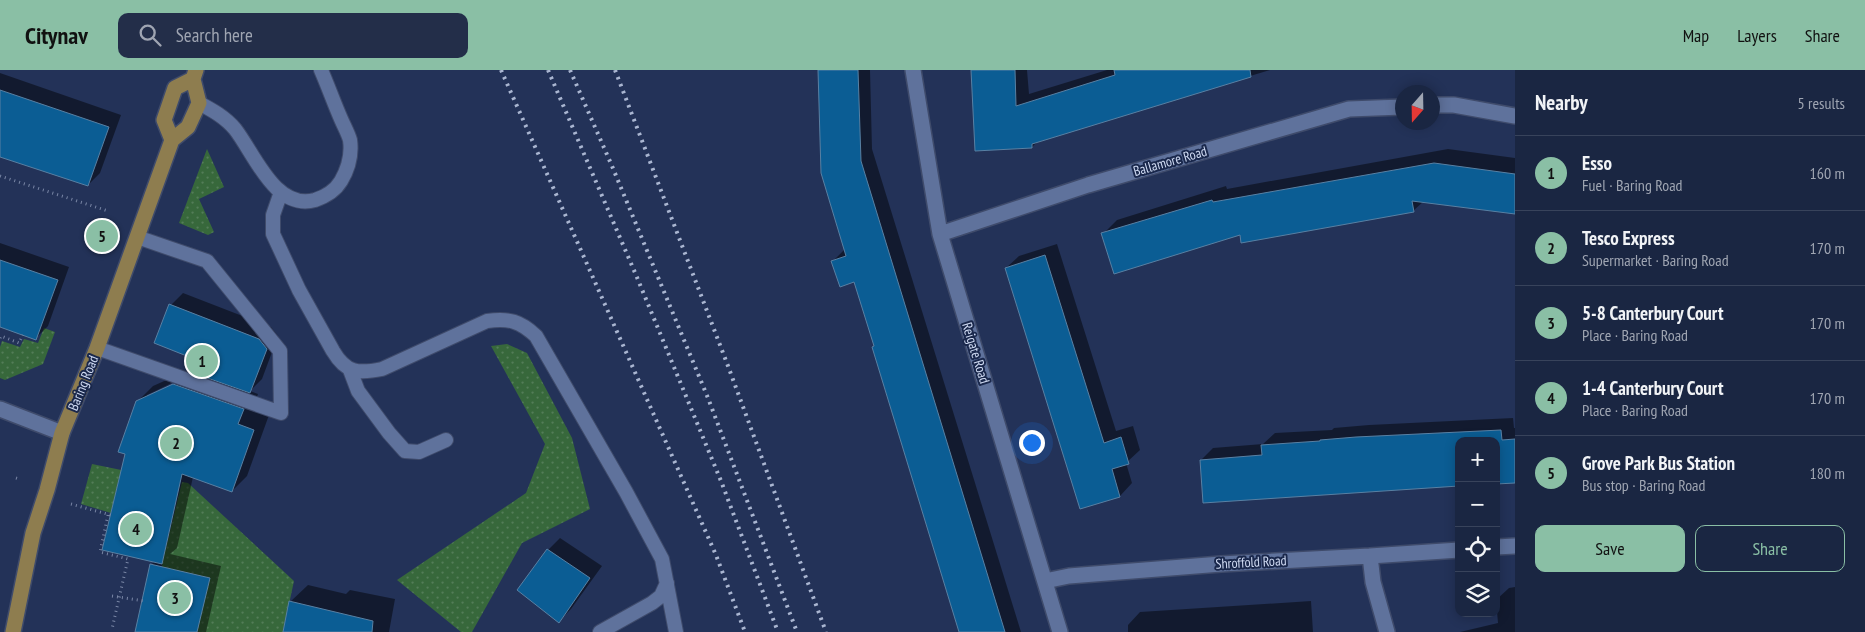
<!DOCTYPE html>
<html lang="en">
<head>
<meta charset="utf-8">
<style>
	:root { --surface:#1a2642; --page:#232e49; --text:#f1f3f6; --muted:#9fa5b2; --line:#38435b; --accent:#8abfa5 }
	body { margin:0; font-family:"PT Sans Narrow",sans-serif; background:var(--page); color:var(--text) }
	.controls { position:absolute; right:15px; bottom:15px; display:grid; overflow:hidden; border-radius:10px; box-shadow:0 2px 12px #0003 }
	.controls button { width:45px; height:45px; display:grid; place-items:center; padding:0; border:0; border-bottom:1px solid var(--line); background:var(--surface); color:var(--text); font:25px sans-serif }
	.compass { position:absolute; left:1395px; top:15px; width:45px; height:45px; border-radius:50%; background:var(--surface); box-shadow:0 2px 12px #0003; rotate:200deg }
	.you { position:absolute; left:1031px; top:372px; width:18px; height:18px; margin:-12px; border:4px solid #fff; border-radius:50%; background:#1a73e8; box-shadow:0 0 0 8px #1a73e833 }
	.badge { display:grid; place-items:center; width:32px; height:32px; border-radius:50%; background:var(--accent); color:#111; font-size:16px; font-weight:700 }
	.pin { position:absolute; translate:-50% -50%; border:2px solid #fff; box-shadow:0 1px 5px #0006 }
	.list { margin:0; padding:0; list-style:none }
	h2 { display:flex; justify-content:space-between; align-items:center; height:65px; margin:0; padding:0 20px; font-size:21px }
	h2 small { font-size:16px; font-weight:400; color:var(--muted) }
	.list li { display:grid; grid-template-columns:32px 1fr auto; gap:15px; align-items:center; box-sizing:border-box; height:75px; padding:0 20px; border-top:1px solid var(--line) }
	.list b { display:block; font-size:19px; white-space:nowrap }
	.list p { margin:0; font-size:16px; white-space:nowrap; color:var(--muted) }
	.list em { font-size:16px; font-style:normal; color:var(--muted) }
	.actions { display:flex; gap:10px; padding:15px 20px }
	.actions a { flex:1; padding:11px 0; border:1px solid var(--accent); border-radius:10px; text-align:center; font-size:18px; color:var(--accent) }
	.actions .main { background:var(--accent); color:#111 }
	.icon { flex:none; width:28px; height:28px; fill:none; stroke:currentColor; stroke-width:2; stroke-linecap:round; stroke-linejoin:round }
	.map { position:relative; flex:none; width:1515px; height:562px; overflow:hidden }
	header { display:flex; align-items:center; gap:30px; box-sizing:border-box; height:70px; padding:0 25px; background:var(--accent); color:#111 }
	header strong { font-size:24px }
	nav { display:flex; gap:28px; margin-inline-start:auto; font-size:18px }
	.search { width:350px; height:45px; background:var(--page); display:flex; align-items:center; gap:12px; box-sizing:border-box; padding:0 18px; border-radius:10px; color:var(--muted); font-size:19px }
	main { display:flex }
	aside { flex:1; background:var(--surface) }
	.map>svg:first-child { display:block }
	.grass { fill:url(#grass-dots) }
	.shadow { fill:#0007; fill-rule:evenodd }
	.building { fill:#0b5d94; stroke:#5980a3 }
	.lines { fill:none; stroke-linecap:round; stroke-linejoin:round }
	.service-casing { stroke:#3f4b6b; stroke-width:16 }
	.minor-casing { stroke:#3f4b6b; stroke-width:18 }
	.primary-casing { stroke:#3f4b6b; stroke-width:18 }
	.path { stroke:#7986a5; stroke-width:3; stroke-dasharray:1 4; stroke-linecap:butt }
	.service { stroke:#5f729c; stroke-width:14 }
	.minor { stroke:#5f729c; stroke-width:15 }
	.primary { stroke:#8e7d4f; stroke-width:15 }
	.rail { stroke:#aab6d1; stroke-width:4; stroke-dasharray:2.5 5; stroke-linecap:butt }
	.labels { text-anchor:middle; stroke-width:4; stroke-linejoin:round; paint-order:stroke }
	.street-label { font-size:14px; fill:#cfdaf2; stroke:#1a284c }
</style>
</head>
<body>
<header>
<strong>Citynav</strong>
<div class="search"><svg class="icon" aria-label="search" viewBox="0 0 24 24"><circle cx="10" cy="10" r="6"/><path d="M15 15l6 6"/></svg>Search here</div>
<nav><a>Map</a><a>Layers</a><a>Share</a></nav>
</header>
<main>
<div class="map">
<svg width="1515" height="562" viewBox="0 0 1515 562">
	<defs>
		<pattern id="grass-dots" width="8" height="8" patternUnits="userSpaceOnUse" patternTransform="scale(1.25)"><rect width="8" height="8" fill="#37683b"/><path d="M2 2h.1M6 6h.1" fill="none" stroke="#537d58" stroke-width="1.8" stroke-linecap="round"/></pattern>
	</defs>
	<rect width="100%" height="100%" fill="#233258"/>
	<path class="grass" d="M207 79 224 117 199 129 214 162 208 165 179 153Z
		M44 258 55 262 43 294 5 310 0 308V277L2 271 20 277 24 269 38 273Z
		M507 274 527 283 572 368 590 439 522 473 472 562H461L397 510 526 423 545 374 491 276Z
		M92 394 131 402 119 409 111 443 81 434Z
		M182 412 188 413 294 511 283 562H197L199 553 194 552 210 508 162 497V494Z"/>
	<path class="shadow" d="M820 0H870L872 79 1021 562H961L855 211 833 191 845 179Z
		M972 0H1027L1029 24 1107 0H1270L1039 70 1032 77Z
		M0 3 121 45 100 103 88 115 0 85Z
		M1448 79 1515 88V143L1424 131 1413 141 1241 164H1103L1117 150 1226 116 1227 119Z
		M0 173 69 197 48 256 36 268 0 256Z
		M1057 174 1116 361 1133 356 1140 380 1126 393 1132 413 1120 426 1081 437 1006 198 1019 186Z
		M183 223 271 257 278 266 262 309 250 321 258 324 252 339 269 345 247 406 232 421 193 407 177 478 170 484 221 496 206 562H136L151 495 155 491 137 332 153 316 189 300 198 303 208 293 171 235ZM178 310 179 313 147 327V325Z
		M1513 348 1514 358H1515V411L1496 371H1459L1201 390 1213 378 1263 374 1275 363 1332 360 1334 358 1369 355Z
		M560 468 602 496 571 539 559 551 548 480Z
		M308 515 346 524 350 520 395 529 389 562H284L290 532Z
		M1515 517V562H1460L1498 553 1496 530 1509 518Z
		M1311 531 1313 562H1128V555L1140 542Z"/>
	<path class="building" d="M818 0H858L861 91 1005 562H959L872 277 874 276 854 212 840 217 831 191 846 186 821 103Z
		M971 0H1015L1016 36 1115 5 1114 0H1250L1251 7 1032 74V78L975 81Z
		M0 20 109 57 88 116 0 87Z
		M1434 93 1515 104V144L1412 131 1414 142 1241 173 1240 165 1114 204 1101 163 1212 130 1213 132Z
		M1045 185 1104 373 1121 367 1129 394 1112 399 1120 427 1080 439 1005 198Z
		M0 190 58 210 36 270 0 257Z
		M169 234 259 269 267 279 250 323 196 304 212 296 154 273Z
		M173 314 244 339 238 354 254 360 232 422 182 404 162 494 102 480 125 384 118 382 136 331Z
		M1501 360 1502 370 1515 369V413L1496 414V371H1459V416L1203 433 1200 390 1262 385 1261 375 1320 371V370L1356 367Z
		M547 479 590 508 559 553 517 520Z
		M150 494 210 508 197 562H135Z
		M289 531 373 551 372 562H283Z"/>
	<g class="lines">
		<g class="service-casing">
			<path id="service" d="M199 33C212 40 225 47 235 59 254 83 275 141 315 130 327 126 335 121 341 111 348 99 352 84 350 70 348 63 344 56 341 49 334 33 328 16 321 0
				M281 122 273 145V164L299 220 333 281C346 303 358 304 382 299L487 251C509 248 520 251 536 266L626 422 662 489 676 562
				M97 278 281 343 280 281 207 191 137 167
				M350 300 358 321 389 363 405 381 419 382 446 370
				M600 562 652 533 661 526 667 513"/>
		</g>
		<g class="minor-casing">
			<path id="minor" d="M913 0 940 164 1060 562
				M1432 35H1454L1515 46
				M940 164 1088 115 1349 39 1402 37
				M0 339 62 363
				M1496 477 1515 476
				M1370 486 1373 512 1387 562
				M1045 511 1069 506 1221 494 1370 486 1459 480"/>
		</g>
		<g class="primary-casing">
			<path id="primary" d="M172 70 164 50 175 18 193 9
				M13 562 33 463 47 420 62 363 97 278 172 70 188 57 199 33 193 9 196 0"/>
		</g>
		<path class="path" d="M0 106 108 141
			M0 268 1 266 19 273 23 265
			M16 408 19 409
			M71 434 114 446
			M108 445 100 482 128 489 112 559
			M112 526 145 531"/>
		<use href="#service" class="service"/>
		<use href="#minor" class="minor"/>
		<use href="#primary" class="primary"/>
		<path class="rail" d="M501 0 716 485 745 562
			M548 0 636 205 721 411 778 562
			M570 0 612 96 708 328 797 562
			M615 0 728 296 826 562"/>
	</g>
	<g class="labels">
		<g class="street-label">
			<text transform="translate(1170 91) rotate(-16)" y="5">Ballamore Road</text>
			<text transform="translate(976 283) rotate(73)" y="5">Reigate Road</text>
			<text transform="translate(83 313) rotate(-68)" y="5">Baring Road</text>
			<text transform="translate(1251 492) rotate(-3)" y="5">Shroffold Road</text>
		</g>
	</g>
</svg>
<div class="controls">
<button>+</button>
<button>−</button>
<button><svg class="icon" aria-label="locate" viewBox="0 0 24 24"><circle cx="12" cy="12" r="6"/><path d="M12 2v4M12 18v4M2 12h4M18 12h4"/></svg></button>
<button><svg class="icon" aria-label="layers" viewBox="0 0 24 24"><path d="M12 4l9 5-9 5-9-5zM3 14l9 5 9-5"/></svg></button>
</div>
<svg class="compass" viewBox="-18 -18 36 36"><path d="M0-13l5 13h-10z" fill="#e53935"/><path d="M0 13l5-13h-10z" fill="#9fa5b2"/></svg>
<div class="you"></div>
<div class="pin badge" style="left:202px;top:291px">1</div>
<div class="pin badge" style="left:176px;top:373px">2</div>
<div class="pin badge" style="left:175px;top:528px">3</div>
<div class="pin badge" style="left:136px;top:459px">4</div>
<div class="pin badge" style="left:102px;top:166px">5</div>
</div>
<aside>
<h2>Nearby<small>5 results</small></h2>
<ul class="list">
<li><span class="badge">1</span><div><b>Esso</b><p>Fuel · Baring Road</p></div><em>160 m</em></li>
<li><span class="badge">2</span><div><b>Tesco Express</b><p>Supermarket · Baring Road</p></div><em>170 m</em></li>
<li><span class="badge">3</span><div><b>5-8 Canterbury Court</b><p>Place · Baring Road</p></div><em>170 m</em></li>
<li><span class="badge">4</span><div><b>1-4 Canterbury Court</b><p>Place · Baring Road</p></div><em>170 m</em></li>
<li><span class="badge">5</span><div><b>Grove Park Bus Station</b><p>Bus stop · Baring Road</p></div><em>180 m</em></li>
</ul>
<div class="actions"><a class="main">Save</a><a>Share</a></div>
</aside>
</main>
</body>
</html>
